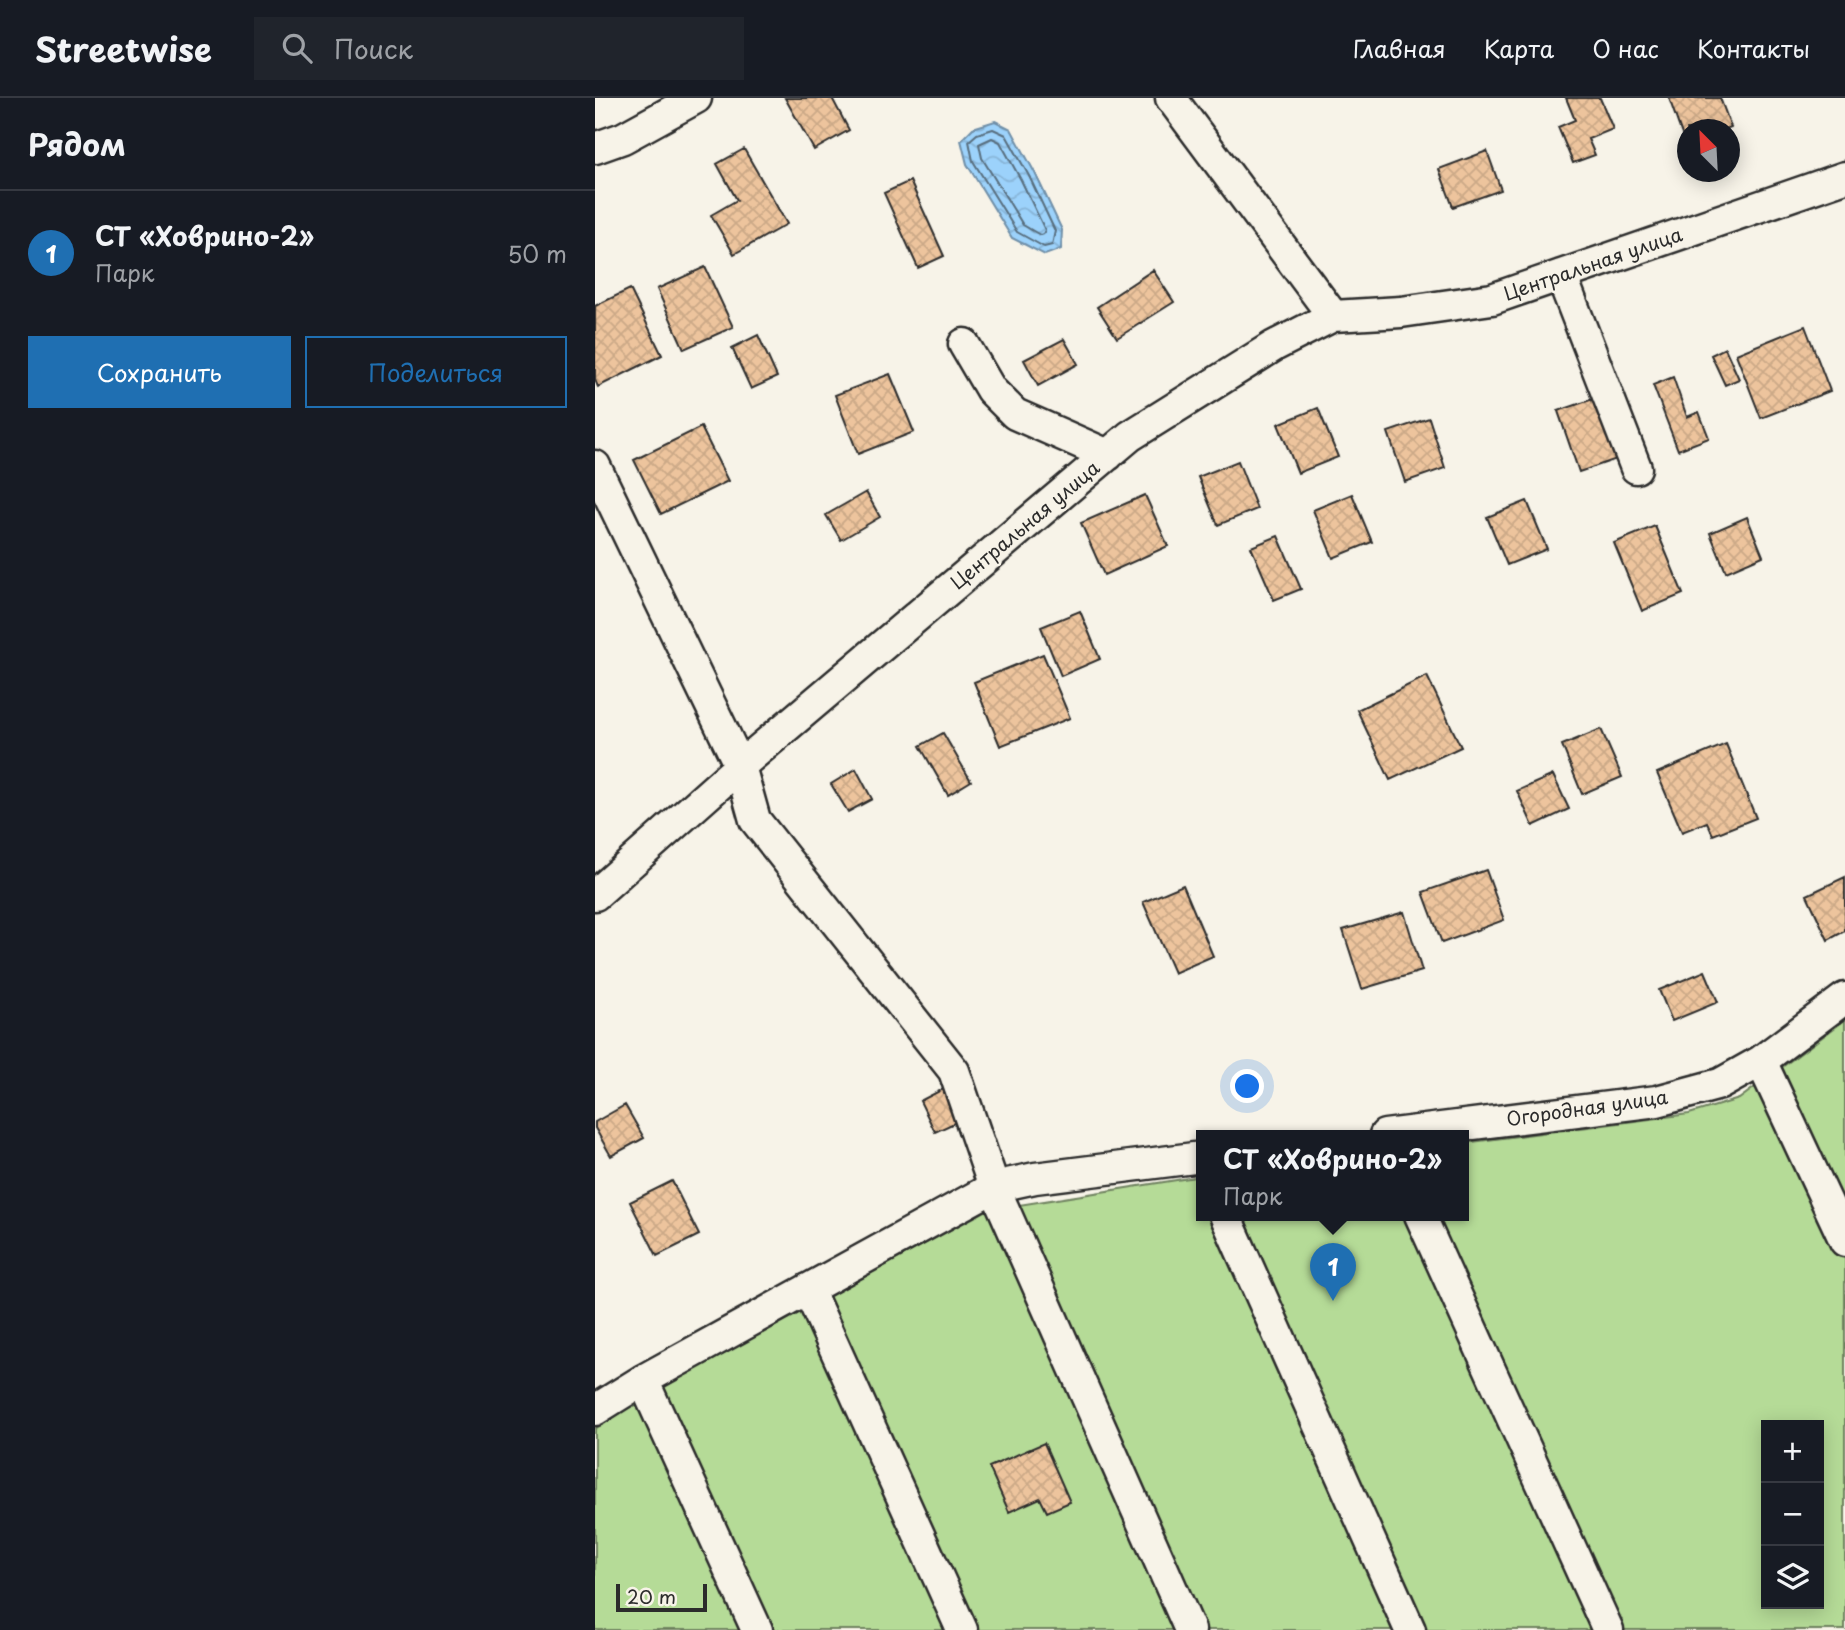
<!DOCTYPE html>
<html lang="ru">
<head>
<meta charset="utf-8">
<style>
	:root { --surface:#171b24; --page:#20242c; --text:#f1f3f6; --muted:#9ea1a6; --line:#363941; --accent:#1f6fb2 }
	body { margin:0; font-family:"Playpen Sans",sans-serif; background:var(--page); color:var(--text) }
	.controls { position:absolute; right:21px; bottom:21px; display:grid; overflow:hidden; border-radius:0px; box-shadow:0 4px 18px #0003 }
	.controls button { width:63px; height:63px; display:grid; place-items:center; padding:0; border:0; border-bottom:2px solid var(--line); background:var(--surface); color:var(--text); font:35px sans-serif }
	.compass { position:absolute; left:1082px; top:21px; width:63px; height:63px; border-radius:50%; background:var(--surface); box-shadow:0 4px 18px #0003; rotate:336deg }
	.scale { position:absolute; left:21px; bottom:18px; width:91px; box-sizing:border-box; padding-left:7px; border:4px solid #2b2b2b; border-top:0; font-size:19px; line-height:24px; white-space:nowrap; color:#2b2b2b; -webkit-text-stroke:5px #f7f3e8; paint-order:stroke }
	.you { position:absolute; left:653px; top:989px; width:24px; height:24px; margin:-18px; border:5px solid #fff; border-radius:50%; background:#1a73e8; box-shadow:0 0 0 10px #1a73e833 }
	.badge { display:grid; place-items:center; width:46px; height:46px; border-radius:50%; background:var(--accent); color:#fff; font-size:23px; font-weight:700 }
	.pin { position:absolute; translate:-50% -58px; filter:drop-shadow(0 2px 4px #0008) }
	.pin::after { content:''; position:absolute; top:37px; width:24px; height:21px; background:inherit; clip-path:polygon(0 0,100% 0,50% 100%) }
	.popup { position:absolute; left:601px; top:1032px; width:273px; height:91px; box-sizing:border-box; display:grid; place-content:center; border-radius:0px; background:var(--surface); filter:drop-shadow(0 2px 5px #0005); font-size:23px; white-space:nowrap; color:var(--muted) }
	.popup b { font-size:26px; color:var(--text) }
	.popup::after { content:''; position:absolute; left:50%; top:100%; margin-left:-14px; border:14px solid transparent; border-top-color:var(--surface) }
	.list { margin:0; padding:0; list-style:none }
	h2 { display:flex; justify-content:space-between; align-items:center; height:91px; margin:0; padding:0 28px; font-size:30px }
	h2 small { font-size:23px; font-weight:400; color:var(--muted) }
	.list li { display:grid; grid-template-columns:46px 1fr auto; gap:21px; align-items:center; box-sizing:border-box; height:126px; padding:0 28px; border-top:2px solid var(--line) }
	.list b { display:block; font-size:26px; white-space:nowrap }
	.list p { margin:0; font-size:23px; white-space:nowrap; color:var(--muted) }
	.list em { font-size:23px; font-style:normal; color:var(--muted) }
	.actions { display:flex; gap:14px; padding:21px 28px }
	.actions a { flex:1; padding:16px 0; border:2px solid var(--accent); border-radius:0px; text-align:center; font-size:24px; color:var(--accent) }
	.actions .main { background:var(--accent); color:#fff }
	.icon { flex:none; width:38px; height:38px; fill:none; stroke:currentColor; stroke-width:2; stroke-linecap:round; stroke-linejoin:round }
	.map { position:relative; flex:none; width:1250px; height:1532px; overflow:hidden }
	header { display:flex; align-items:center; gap:42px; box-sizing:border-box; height:98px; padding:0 35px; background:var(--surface); border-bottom:2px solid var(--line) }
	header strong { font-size:33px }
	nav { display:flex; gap:38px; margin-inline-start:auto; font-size:24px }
	.search { width:490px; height:63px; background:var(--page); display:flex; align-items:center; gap:18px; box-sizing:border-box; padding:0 24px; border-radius:0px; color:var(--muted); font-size:26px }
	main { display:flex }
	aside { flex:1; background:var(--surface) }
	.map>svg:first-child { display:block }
	.garden { fill:#b5db97; stroke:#708361; stroke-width:2; fill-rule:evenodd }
	.water { fill:url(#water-waves); stroke:#6f8fa8; stroke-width:2 }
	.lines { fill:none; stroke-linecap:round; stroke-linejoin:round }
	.shore { stroke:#586e7e; stroke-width:2 }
	.building { fill:url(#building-cross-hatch); stroke:#2b2b2b; stroke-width:2 }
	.minor-casing { stroke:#2b2b2b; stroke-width:35 }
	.minor { stroke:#f7f3e8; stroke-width:30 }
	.labels { text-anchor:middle; stroke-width:5; stroke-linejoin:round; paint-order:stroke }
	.street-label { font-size:19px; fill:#2b2b2b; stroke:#f7f3e8 }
</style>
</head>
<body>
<header>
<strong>Streetwise</strong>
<div class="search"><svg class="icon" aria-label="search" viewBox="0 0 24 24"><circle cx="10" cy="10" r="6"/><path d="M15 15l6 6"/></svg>Поиск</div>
<nav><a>Главная</a><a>Карта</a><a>О нас</a><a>Контакты</a></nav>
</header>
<main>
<aside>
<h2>Рядом<small></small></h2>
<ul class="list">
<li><span class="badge">1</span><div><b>СТ «Ховрино-2»</b><p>Парк</p></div><em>50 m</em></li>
</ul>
<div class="actions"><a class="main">Сохранить</a><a>Поделиться</a></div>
</aside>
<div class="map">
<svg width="1250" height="1532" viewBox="0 0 1250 1532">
	<defs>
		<pattern id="water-waves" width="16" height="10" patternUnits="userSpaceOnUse" patternTransform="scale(1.75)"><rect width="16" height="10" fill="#9cd2fb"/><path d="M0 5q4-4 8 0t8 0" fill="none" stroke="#87b4d7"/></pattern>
		<pattern id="building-cross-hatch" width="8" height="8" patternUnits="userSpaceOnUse" patternTransform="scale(1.75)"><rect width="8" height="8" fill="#edc49d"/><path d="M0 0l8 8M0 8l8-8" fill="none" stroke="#cba987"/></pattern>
	</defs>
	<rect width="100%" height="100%" fill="#f7f3e8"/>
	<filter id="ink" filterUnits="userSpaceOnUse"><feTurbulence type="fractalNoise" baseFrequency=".0143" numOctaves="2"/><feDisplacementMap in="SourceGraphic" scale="14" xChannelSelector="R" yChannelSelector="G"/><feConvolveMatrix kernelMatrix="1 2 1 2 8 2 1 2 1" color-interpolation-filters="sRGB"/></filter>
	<g filter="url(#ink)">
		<path class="garden" d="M1250 922V1532H0V1331L59 1293 392 1112 607 1078V1117H869V1045L1094 1016 1144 1001ZM1171 1327H1224V1506H1171Z"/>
		<path class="water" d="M400 23 416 31 440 75 467 132 466 151 450 157 417 140 372 66 366 42 378 30Z"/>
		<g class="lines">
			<path class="shore" d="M398 31 411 37 434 78 460 133 457 147 449 149 422 134 378 63 374 43 382 36Z
				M397 40 405 44 426 82 450 132 448 136 445 137 428 127 387 60 384 46Z"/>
		</g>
		<path class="building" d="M190 0H237L254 32 219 52Z
			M971 0H1005L1018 31 993 41 1000 57 978 65 963 29 980 22Z
			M1074 0H1125L1136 29 1128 32H1092V44L1090 45Z
			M149 51 192 126 139 156 116 117 142 102 122 66Z
			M892 53 906 92 858 109 844 71Z
			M315 83 349 158 323 170 289 95Z
			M110 169 138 229 89 251 62 191Z
			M558 172 579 204 522 240 502 209Z
			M35 191 67 257 3 289 0 282V208Z
			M1210 228 1235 293 1166 320 1141 256Z
			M163 237 182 279 156 291 137 250Z
			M469 241 483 266 443 288 429 262Z
			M1130 250 1144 281 1130 287 1116 257Z
			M295 276 319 334 263 356 240 297Z
			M1078 279 1092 319 1104 314 1114 340 1083 352 1058 287Z
			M1001 300 1022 361 984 374 963 313Z
			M723 310 743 359 703 375 683 326Z
			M834 320 850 370 810 384 793 334Z
			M106 329 133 383 66 416 39 362Z
			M643 363 662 411 623 427 603 379Z
			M271 394 285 419 246 442 231 417Z
			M757 396 777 444 738 460 718 412Z
			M550 397 573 448 509 477 486 425Z
			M932 403 952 451 912 467 892 419Z
			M1152 419 1168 458 1131 474 1115 435Z
			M1060 428 1088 496 1047 513 1019 445Z
			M683 438 706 491 679 502 656 449Z
			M485 513 505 561 466 578 446 529Z
			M448 556 475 620 405 648 379 584Z
			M832 578 866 649 795 682 762 612Z
			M1006 631 1027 679 987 696 967 647Z
			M348 635 376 683 353 697 325 648Z
			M1131 646 1161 720 1118 737 1112 724 1087 734 1062 675Z
			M261 671 277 701 253 714 236 686Z
			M958 677 974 711 938 728 922 693Z
			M891 772 909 822 847 845 828 794Z
			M1250 779V833L1233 842 1212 797Z
			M588 787 618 858 579 875 548 804Z
			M809 814 827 873 767 891 748 832Z
			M1110 873 1123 904 1077 923 1064 892Z
			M354 988 370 1020 340 1034 325 1003Z
			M30 1007 49 1040 16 1058 0 1030V1024Z
			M77 1083 104 1137 62 1158 35 1104Z
			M449 1345 475 1404 452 1414 445 1400 414 1414 394 1369Z"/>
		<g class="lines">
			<g class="minor-casing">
				<path id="minor" d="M576 0 738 218
					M0 50 28 40 101 0
					M966 177 1041 370
					M369 246 396 292 420 316 513 357
					M0 368 145 668 160 722 359 973 399 1089 595 1532
					M0 797 145 668 535 338 679 248 738 218 806 214 897 201 1250 79
					M1166 963 1250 1143
					M790 1037 1062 1003 1125 986 1166 963 1250 900
					M630 1117 815 1532
					M825 1117 1013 1532
					M213 1191 367 1532
					M48 1282 162 1532
					M0 1312 48 1282 399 1089 440 1080 607 1059"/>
			</g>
			<use href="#minor" class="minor"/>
		</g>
	</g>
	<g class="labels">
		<g class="street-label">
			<text transform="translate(998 166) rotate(-19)" y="7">Центральная улица</text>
			<text transform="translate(430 427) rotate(-40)" y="7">Центральная улица</text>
			<text transform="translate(992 1010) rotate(-8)" y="7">Огородная улица</text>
		</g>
	</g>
</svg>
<div class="controls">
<button>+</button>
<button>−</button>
<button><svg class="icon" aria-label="layers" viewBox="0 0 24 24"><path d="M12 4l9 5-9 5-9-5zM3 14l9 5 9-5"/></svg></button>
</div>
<svg class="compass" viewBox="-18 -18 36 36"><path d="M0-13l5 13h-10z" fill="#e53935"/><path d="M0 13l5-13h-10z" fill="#9ea1a6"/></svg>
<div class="scale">20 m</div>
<div class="you"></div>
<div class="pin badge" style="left:738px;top:1203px">1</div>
<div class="popup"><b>СТ «Ховрино-2»</b>Парк</div>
</div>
</main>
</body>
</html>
